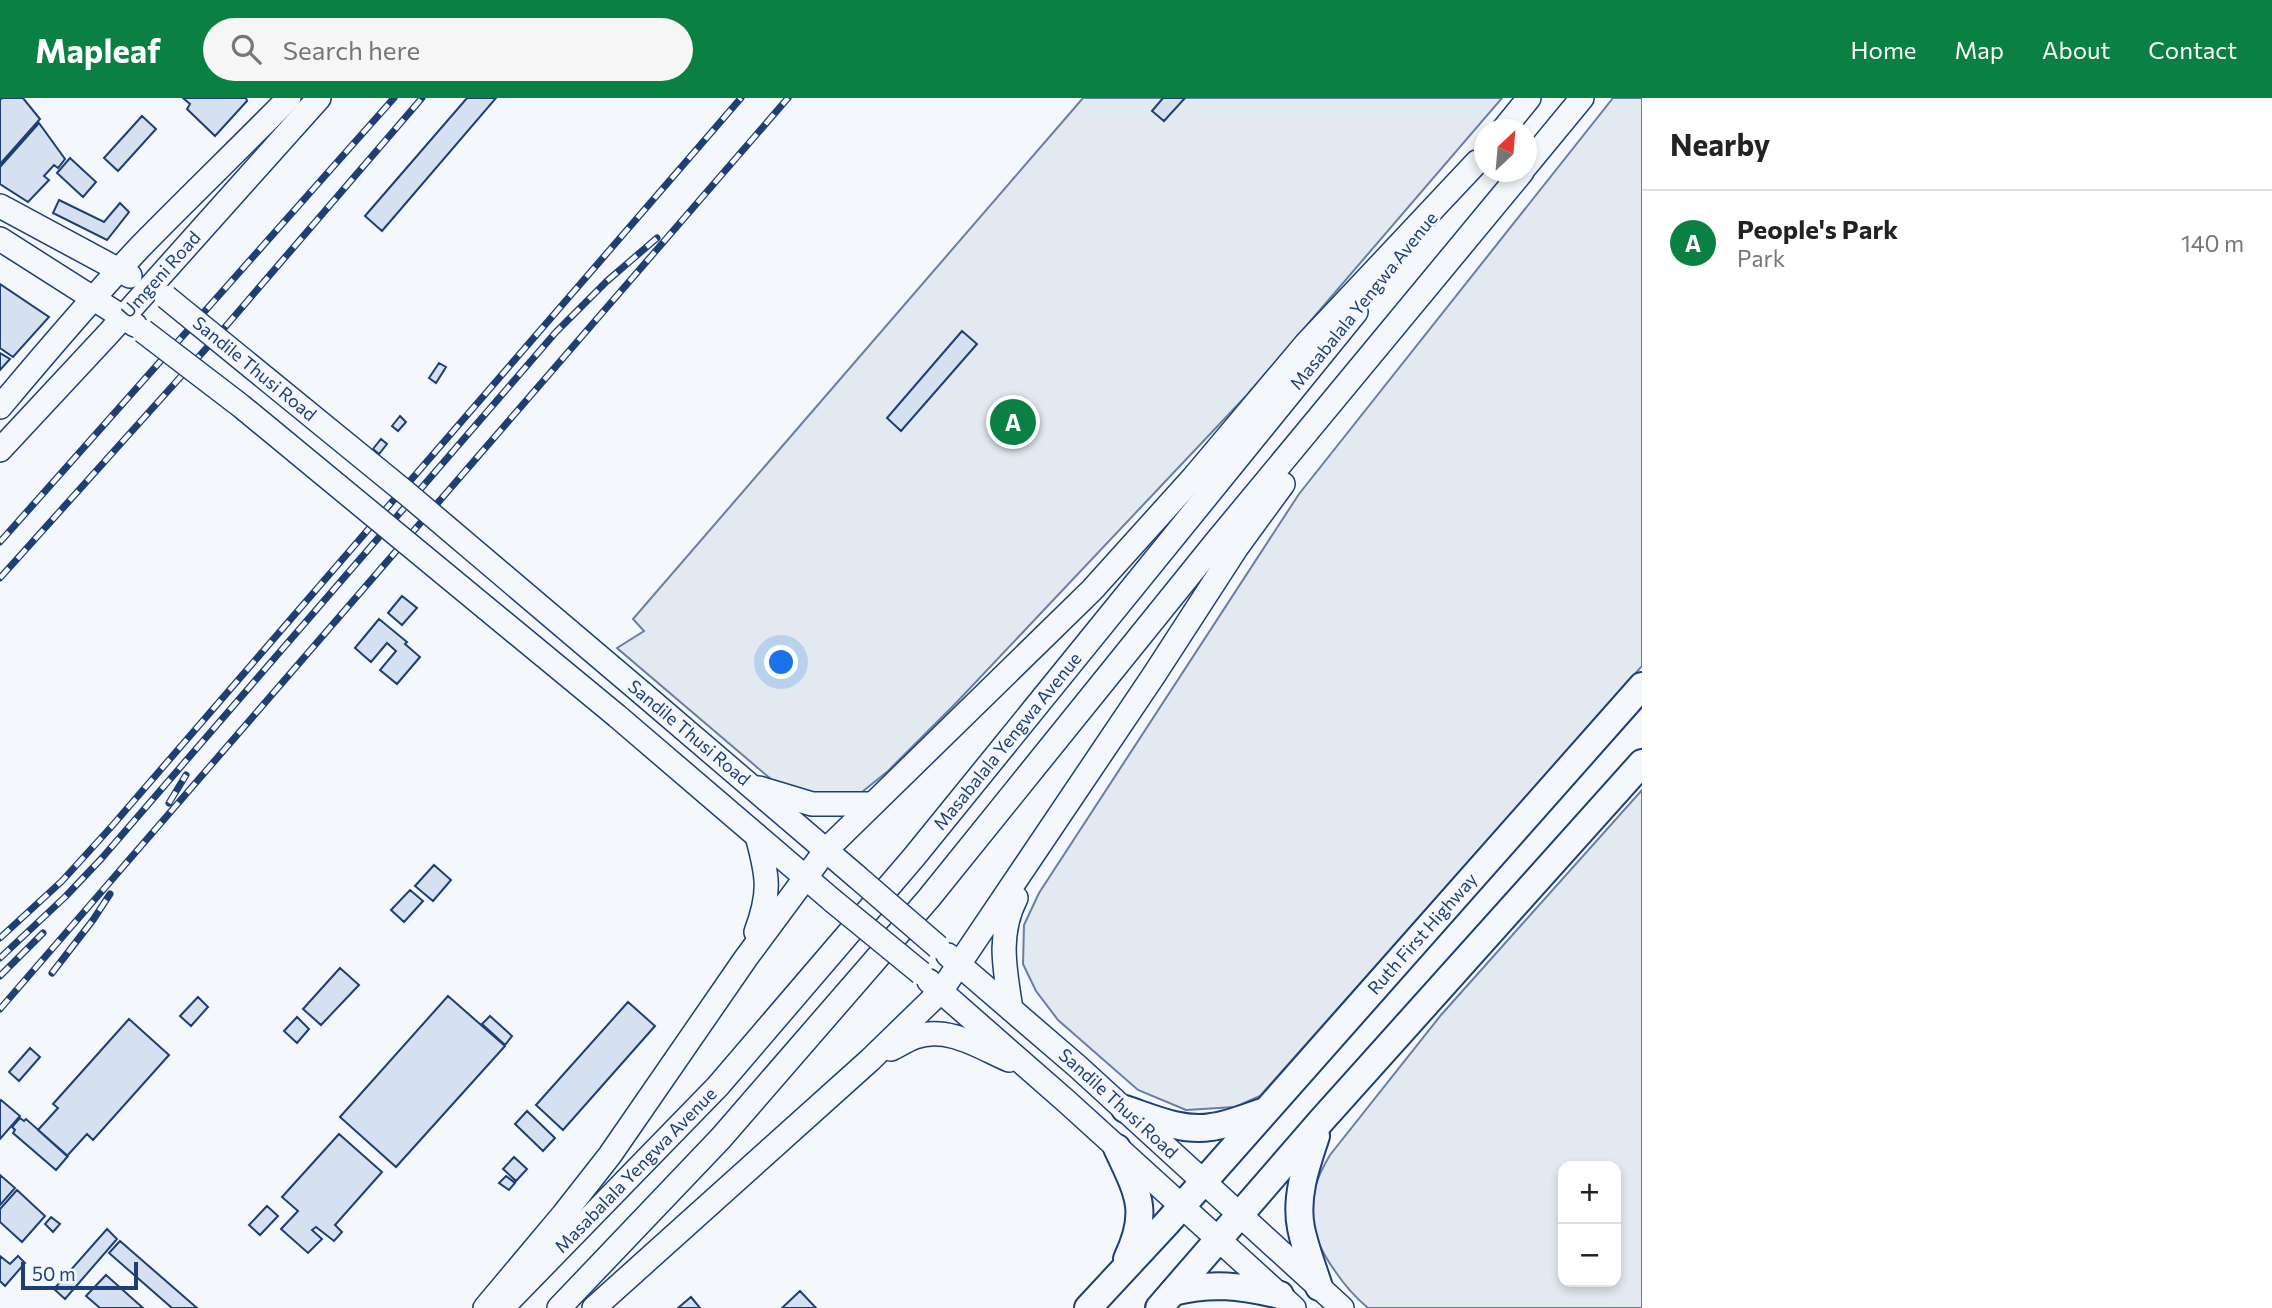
<!DOCTYPE html>
<html lang="en">
<head>
<meta charset="utf-8">
<style>
	:root { --surface:#fff; --page:#f6f6f6; --text:#222; --muted:#767676; --line:#e0e0e0; --accent:#0b8043 }
	body { margin:0; font-family:Commissioner,sans-serif; background:var(--page); color:var(--text) }
	.controls { position:absolute; right:21px; bottom:21px; display:grid; overflow:hidden; border-radius:14px; box-shadow:0 4px 10px #0003 }
	.controls button { width:63px; height:63px; display:grid; place-items:center; padding:0; border:0; border-bottom:2px solid var(--line); background:var(--surface); color:var(--text); font:35px sans-serif }
	.compass { position:absolute; left:1474px; top:21px; width:63px; height:63px; border-radius:50%; background:var(--surface); box-shadow:0 4px 10px #0003; rotate:26deg }
	.scale { position:absolute; left:21px; bottom:18px; width:117px; box-sizing:border-box; padding-left:7px; border:4px solid #1d3f73; border-top:0; font-size:19px; line-height:24px; white-space:nowrap; color:#1d3f73; -webkit-text-stroke:5px #f4f7fb; paint-order:stroke }
	.you { position:absolute; left:782px; top:565px; width:24px; height:24px; margin:-18px; border:5px solid #fff; border-radius:50%; background:#1a73e8; box-shadow:0 0 0 10px #1a73e833 }
	.badge { display:grid; place-items:center; width:46px; height:46px; border-radius:50%; background:var(--accent); color:#fff; font-size:23px; font-weight:700 }
	.pin { position:absolute; translate:-50% -50%; border:4px solid #fff; box-shadow:0 2px 7px #0006 }
	.list { margin:0; padding:0; list-style:none }
	h2 { display:flex; justify-content:space-between; align-items:center; height:91px; margin:0; padding:0 28px; font-size:30px }
	h2 small { font-size:23px; font-weight:400; color:var(--muted) }
	.list li { display:grid; grid-template-columns:46px 1fr auto; gap:21px; align-items:center; box-sizing:border-box; height:105px; padding:0 28px; border-top:2px solid var(--line) }
	.list b { display:block; font-size:26px; white-space:nowrap }
	.list p { margin:0; font-size:23px; white-space:nowrap; color:var(--muted) }
	.list em { font-size:23px; font-style:normal; color:var(--muted) }
	.icon { flex:none; width:38px; height:38px; fill:none; stroke:currentColor; stroke-width:2; stroke-linecap:round; stroke-linejoin:round }
	.map { position:relative; flex:none; width:1642px; height:1210px; overflow:hidden }
	header { display:flex; align-items:center; gap:42px; box-sizing:border-box; height:98px; padding:0 35px; background:var(--accent); color:#fff }
	header strong { font-size:33px }
	nav { display:flex; gap:38px; margin-inline-start:auto; font-size:24px }
	.search { width:490px; height:63px; background:var(--page); display:flex; align-items:center; gap:18px; box-sizing:border-box; padding:0 24px; border-radius:38px; color:var(--muted); font-size:26px }
	main { display:flex }
	aside { flex:1; background:var(--surface) }
	.map>svg:first-child { display:block }
	.green { fill:#e3e9f0; stroke:#687fa3; stroke-width:2; fill-rule:evenodd }
	.building { fill:#d5e0f0; stroke:#1d3f73; stroke-width:2 }
	.lines { fill:none; stroke-linecap:round; stroke-linejoin:round }
	.major-casing { stroke:#1d3f73; stroke-width:26 }
	.highway-casing { stroke:#1d3f73; stroke-width:30 }
	.major { stroke:#f4f7fb; stroke-width:23 }
	.highway { stroke:#f4f7fb; stroke-width:26 }
	.rail-casing { stroke:#1d3f73; stroke-width:7 }
	.rail { stroke:#f4f7fb; stroke-width:4.5; stroke-dasharray:13; stroke-linecap:butt }
	.major-bridge-casing { stroke:#1d3f73; stroke-width:26; stroke-linecap:butt }
	.major-bridge { stroke:#f4f7fb; stroke-width:23 }
	.labels { text-anchor:middle; stroke-width:5; stroke-linejoin:round; paint-order:stroke }
	.street-label { font-size:18px; fill:#1d3f73; stroke:#f4f7fb }
</style>
</head>
<body>
<header>
<strong>Mapleaf</strong>
<div class="search"><svg class="icon" aria-label="search" viewBox="0 0 24 24"><circle cx="10" cy="10" r="6"/><path d="M15 15l6 6"/></svg>Search here</div>
<nav><a>Home</a><a>Map</a><a>About</a><a>Contact</a></nav>
</header>
<main>
<div class="map">
<svg width="1642" height="1210" viewBox="0 0 1642 1210">
	<rect width="100%" height="100%" fill="#f4f7fb"/>
	<path class="green" d="M1083 0H1502L1246 298 956 605 888 673 857 698 817 699 779 688 617 550 644 533 633 521Z
		M1613 0H1642V568L1260 998 1235 1009 1186 1012 1138 992 1058 922 1036 893 1023 866 1024 827 1039 795 1299 396Z
		M1642 692V1210H1368C1355 1199 1345 1188 1335 1173 1305 1131 1303 1102 1330 1057L1441 917ZM1563 1068H1616V1184H1563Z"/>
	<path class="building" d="M2 0H23L40 21 0 66V2Z
		M183 0H246L247 3 215 38 187 11 190 6Z
		M467 0H496L382 133 365 118Z
		M1163 0H1185L1164 23 1152 13Z
		M142 18 156 31 118 73 104 60Z
		M39 25 65 61 58 70 54 67 44 78 49 82 28 104 0 86V69Z
		M70 60 96 84 83 99 57 75Z
		M59 102 104 124 120 105 129 114 107 142 53 115Z
		M0 186 49 219 13 259 0 250Z
		M962 233 977 246 901 333 887 320Z
		M0 255 10 261 0 272Z
		M439 265 446 269 436 285 429 280Z
		M400 318 406 324 398 333 392 328Z
		M381 341 387 346 379 356 373 351Z
		M402 498 417 510 402 527 388 515Z
		M379 521 407 544 405 546 420 559 397 586 380 572 396 553 387 545 371 564 355 550Z
		M434 767 451 782 433 803 415 788Z
		M410 792 423 803 404 824 391 812Z
		M340 870 359 887 321 927 303 911Z
		M448 898 505 948 396 1069 340 1019Z
		M198 899 208 909 191 928 180 918Z
		M628 904 655 928 563 1032 536 1007Z
		M490 918 512 938 505 947 482 926Z
		M297 919 309 931 297 945 284 933Z
		M129 921 169 957 93 1042 87 1036 67 1058 38 1032 58 1010 53 1006Z
		M30 950 40 959 19 983 9 974Z
		M1 1002 20 1018 0 1041V1004Z
		M527 1013 555 1040 543 1053 515 1026Z
		M20 1020 24 1023 26 1021 68 1058 56 1072 13 1035 15 1032 12 1029Z
		M339 1036 382 1074 335 1127 342 1134 334 1143 316 1129 312 1132 322 1141 308 1155 281 1131 298 1113 282 1099Z
		M514 1059 527 1071 516 1083 503 1071Z
		M0 1077 15 1090 0 1107Z
		M506 1078 515 1085 509 1092 499 1085Z
		M17 1092 45 1118 22 1144 0 1124V1111Z
		M267 1108 278 1118 260 1137 249 1127Z
		M51 1119 60 1126 53 1134 45 1126Z
		M107 1131 117 1141 65 1201 54 1191Z
		M120 1143 197 1210H172L109 1155Z
		M0 1158 10 1166 18 1158 25 1165 5 1188 0 1183Z
		M106 1177 143 1210H100L86 1198Z
		M800 1193 816 1210H782Z
		M691 1199 700 1210H678Z"/>
	<g class="lines">
		<g class="major-casing">
			<g id="major">
				<path d="M1503 32 1529 0"/>
				<path d="M1526 68 1582 0"/>
				<path d="M0 108 130 178"/>
				<path d="M0 141 135 227"/>
				<path d="M0 309C46 254 92 200 141 148 190 98 240 50 289 0"/>
				<path id="s1" d="M0 352 109 235 319 0"/>
				<path d="M642 595 856 778"/>
				<path d="M617 618 833 803"/>
				<path d="M759 690 812 706H870"/>
				<path d="M756 834C771 794 768 778 757 738"/>
				<path id="s2" d="M948 857 1077 968 1342 1210"/>
				<path d="M929 883 1066 1003 1294 1210"/>
				<path d="M1011 911C1005 872 997 837 1016 800"/>
				<path d="M891 951C899 947 907 942 915 939 947 927 981 950 1009 962"/>
				<path d="M485 1210 563 1117 610 1057 746 860 826 752 1092 492 1193 380 1305 247 1477 64"/>
				<path id="s3" d="M502 1210 718 988 914 759 1356 214"/>
				<path d="M559 1210 721 1040 929 800 1216 444 1522 74"/>
				<path d="M594 1210 870 962 941 893 1154 577 1237 449 1283 386"/>
			</g>
		</g>
		<g class="highway-casing">
			<g id="highway">
				<path d="M1125 1011C1152 1020 1182 1034 1211 1029 1229 1027 1247 1019 1265 1013"/>
				<path d="M1316 1038C1306 1068 1295 1099 1301 1130 1305 1150 1313 1170 1319 1189"/>
				<path d="M1117 1050C1138 1095 1150 1113 1127 1161"/>
				<path d="M1173 1194C1213 1184 1240 1188 1280 1197"/>
				<path id="s4" d="M1088 1210 1167 1125 1642 588"/>
				<path d="M1159 1210 1321 1023 1642 665"/>
			</g>
		</g>
		<use href="#major" class="major"/>
		<use href="#highway" class="highway"/>
		<g class="rail-casing">
			<path id="rail" d="M0 444 394 0
				M0 480 220 235 422 0
				M169 705 186 677
				M0 840 62 783 112 728 741 0
				M0 860 66 798 102 760 556 234 607 183 657 140
				M52 875 93 822 110 796
				M0 878 43 835
				M0 911 788 0"/>
		</g>
		<use href="#rail" class="rail"/>
		<g class="major-bridge-casing">
			<g id="major-bridge">
				<path id="s5" d="M166 199 405 394 642 595"/>
				<path d="M143 233 241 308 617 618"/>
				<path d="M856 778 938 849"/>
				<path d="M833 803 921 875"/>
			</g>
		</g>
		<use href="#major-bridge" class="major-bridge"/>
	</g>
	<g class="labels">
		<g class="street-label">
			<text dy="6" stroke="none"><textPath href="#s1" startOffset="238">Umgeni Road</textPath></text>
			<text transform="translate(1364 203) rotate(-51)" y="6">Masabalala Yengwa Avenue</text>
			<text dy="6" stroke="none"><textPath href="#s5" startOffset="114">Sandile Thusi Road</textPath></text>
			<text transform="translate(689 635) rotate(40)" y="6">Sandile Thusi Road</text>
			<text dy="6" stroke="none"><textPath href="#s3" startOffset="760">Masabalala Yengwa Avenue</textPath></text>
			<text dy="6" stroke="none"><textPath href="#s4" startOffset="502">Ruth First Highway</textPath></text>
			<text dy="6" stroke="none"><textPath href="#s2" startOffset="226">Sandile Thusi Road</textPath></text>
			<text dy="6" stroke="none"><textPath href="#s3" startOffset="192">Masabalala Yengwa Avenue</textPath></text>
		</g>
	</g>
</svg>
<div class="controls">
<button>+</button>
<button>−</button>
</div>
<svg class="compass" viewBox="-18 -18 36 36"><path d="M0-13l5 13h-10z" fill="#e53935"/><path d="M0 13l5-13h-10z" fill="#767676"/></svg>
<div class="scale">50 m</div>
<div class="you"></div>
<div class="pin badge" style="left:1013px;top:324px">A</div>
</div>
<aside>
<h2>Nearby<small></small></h2>
<ul class="list">
<li><span class="badge">A</span><div><b>People's Park</b><p>Park</p></div><em>140 m</em></li>
</ul>
</aside>
</main>
</body>
</html>
